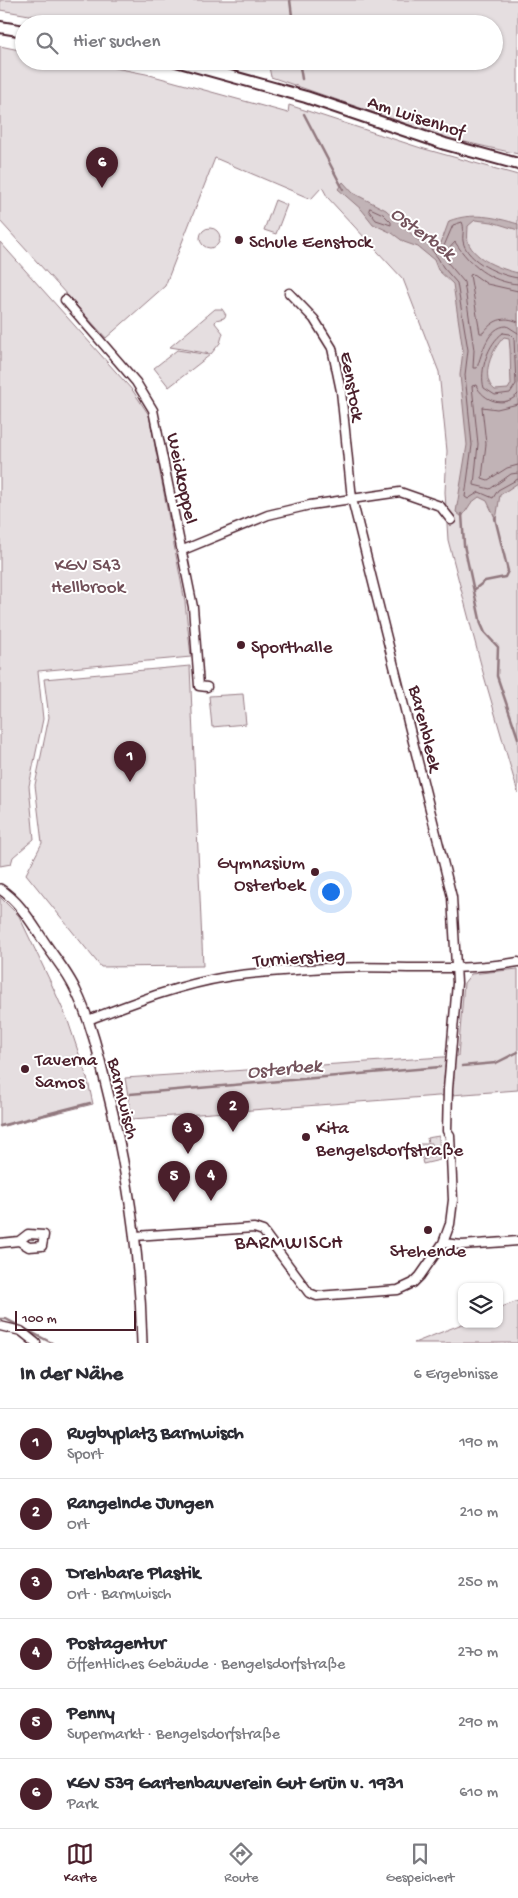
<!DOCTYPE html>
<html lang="de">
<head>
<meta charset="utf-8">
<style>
	:root { --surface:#fff; --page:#f7f7f7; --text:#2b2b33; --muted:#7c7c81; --line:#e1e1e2; --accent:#4a1f2b }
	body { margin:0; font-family:"Gochi Hand",sans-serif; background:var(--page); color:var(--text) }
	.controls { position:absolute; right:15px; bottom:15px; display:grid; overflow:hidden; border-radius:10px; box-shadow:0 1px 4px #0004 }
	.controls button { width:45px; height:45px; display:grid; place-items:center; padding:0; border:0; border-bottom:1px solid var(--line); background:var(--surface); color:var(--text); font:25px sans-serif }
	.scale { position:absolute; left:15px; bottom:12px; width:121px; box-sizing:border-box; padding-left:5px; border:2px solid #4a1f2b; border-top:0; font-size:14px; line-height:18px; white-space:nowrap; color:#4a1f2b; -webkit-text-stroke:4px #fff; paint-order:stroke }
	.you { position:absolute; left:330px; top:891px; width:18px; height:18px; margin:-12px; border:4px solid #fff; border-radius:50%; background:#1a73e8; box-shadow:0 0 0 8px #1a73e833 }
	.badge { display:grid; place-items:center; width:32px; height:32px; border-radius:50%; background:var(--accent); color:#fff; font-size:16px; font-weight:700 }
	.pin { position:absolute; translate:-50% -41px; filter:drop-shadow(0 1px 2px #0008) }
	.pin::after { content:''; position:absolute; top:26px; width:18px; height:15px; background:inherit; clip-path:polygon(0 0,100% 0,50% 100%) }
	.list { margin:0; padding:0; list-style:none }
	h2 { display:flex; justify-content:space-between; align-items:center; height:65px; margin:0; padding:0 20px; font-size:21px }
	h2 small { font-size:16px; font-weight:400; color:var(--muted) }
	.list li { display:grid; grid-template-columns:32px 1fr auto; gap:15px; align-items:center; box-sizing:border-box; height:70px; padding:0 20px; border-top:1px solid var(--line) }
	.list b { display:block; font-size:19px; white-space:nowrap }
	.list p { margin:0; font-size:16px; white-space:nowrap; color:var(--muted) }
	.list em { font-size:16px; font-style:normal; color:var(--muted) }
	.icon { flex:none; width:28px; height:28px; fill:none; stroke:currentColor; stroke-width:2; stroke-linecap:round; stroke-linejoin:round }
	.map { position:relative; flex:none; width:518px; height:1343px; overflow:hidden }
	.search { position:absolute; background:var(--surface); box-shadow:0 1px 4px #0004; left:15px; right:15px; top:15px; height:55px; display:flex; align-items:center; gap:12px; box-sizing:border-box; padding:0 18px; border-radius:28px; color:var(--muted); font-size:19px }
	.sheet { height:485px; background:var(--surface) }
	nav { display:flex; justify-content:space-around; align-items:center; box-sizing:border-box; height:70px; border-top:1px solid var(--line); background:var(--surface); font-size:14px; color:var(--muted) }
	nav a { display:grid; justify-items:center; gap:2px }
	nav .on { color:var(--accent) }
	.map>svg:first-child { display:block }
	.green { fill:#e5dee0; stroke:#987e86 }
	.water { fill:#c1b3b6; stroke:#91787e; fill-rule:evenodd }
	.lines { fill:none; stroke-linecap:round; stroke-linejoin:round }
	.shore { stroke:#7a5a63; stroke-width:1 }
	.stream { stroke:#91787e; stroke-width:2.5 }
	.minor-casing { stroke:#4a1f2b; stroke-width:11 }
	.tertiary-casing { stroke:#4a1f2b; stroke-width:12 }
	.secondary-casing { stroke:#4a1f2b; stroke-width:14 }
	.minor { stroke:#fff; stroke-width:8 }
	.tertiary { stroke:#fff; stroke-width:9 }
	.secondary { stroke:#fff; stroke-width:10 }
	.poi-dot { fill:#4a1f2b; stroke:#fff; stroke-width:2 }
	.labels { text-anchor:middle; stroke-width:4; stroke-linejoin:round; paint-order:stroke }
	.street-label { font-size:19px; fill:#4a1f2b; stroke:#fff }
	.poi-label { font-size:19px; fill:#4a1f2b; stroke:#fff; text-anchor:start }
	.park-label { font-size:19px; fill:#714f58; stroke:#fff }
	.water-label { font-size:20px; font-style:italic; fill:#74535c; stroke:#fff }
	.neighbourhood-label { font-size:20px; letter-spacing:1px; fill:#4a1f2b; stroke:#fff }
</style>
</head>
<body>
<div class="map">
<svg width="518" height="1343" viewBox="0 0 518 1343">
	<rect width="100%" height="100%" fill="#fff"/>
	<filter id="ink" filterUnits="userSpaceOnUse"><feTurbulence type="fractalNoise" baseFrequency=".02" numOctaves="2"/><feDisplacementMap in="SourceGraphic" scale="10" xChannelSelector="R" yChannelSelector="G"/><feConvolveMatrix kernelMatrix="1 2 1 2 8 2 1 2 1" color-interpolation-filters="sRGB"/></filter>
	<g filter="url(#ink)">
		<path class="green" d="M0 0H518V154L447 138 271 77 269 67 251 61H494V24H82L0 10Z
			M0 46 24 51V61H79L146 74 288 113 289 105 421 148 518 175V793L484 676 448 540 445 492 447 451 439 372 403 279 328 198 322 187 311 199 215 158 165 286 106 338 0 221Z
			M275 200 287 205 276 234 264 230Z
			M200 238a10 10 0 1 1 20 0a10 10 0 1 1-20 0Z
			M0 242 133 391 149 415 185 602 191 657 38 671 43 719 29 786 34 839 13 857 11 864 0 866Z
			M215 309H222L226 315 224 318 216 320 215 323 223 333 220 343 211 354 170 347Z
			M177 350 210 355 169 387 154 368Z
			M190 666 203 966 101 967 26 874 42 843 35 785 49 717 44 679Z
			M243 694 246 724 212 727 209 696Z
			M0 897 19 916 51 983 68 1021 88 1081 93 1104 0 1127Z
			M518 969V1090L132 1119 125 1078 458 1056 464 983 471 974Z
			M439 1136 440 1160 423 1164 422 1160 428 1158H420L419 1144H428L429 1158 433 1157 432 1143H428L427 1138Z
			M518 1301V1343H414L462 1324H499V1308Z"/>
		<path class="water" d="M343 182 353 193 386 210 419 241 441 243 449 221C472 212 495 217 518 224V230L492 222 475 220 468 226C468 230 467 238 468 242 475 260 501 269 518 273V483L500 495 496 520 487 501 479 497 471 503 462 517 456 512 467 445 460 375 463 351 453 284 438 270 434 260 418 247 404 242 392 233 373 224 362 210 338 189ZM504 337 509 338C511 353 510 369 511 384L508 389 495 390C479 378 492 349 504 337Z"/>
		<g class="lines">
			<path class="shore" d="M370 208 383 214 391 222V225L376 220 369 211Z
				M518 278C501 276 466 261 463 241 462 234 465 228 462 222L453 225 444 246 431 249 438 258 443 267 457 283 468 350 465 375 472 445 465 497 468 499 479 492 493 498 498 490 518 479
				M518 284C490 282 470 265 455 242L444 254 448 263 464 282 474 350 473 368H477C482 353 488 326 507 326L518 333
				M518 291 487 284 473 274 470 275 480 333H483C492 321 503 315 518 322
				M503 333 510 334 514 338 516 384 510 393 495 395 484 388C479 371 488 343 503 333Z
				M518 394C505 409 483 401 476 385L472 386 478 444 474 485 490 489 511 474 518 473
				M518 404 497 409 482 407 486 444 482 478 488 480 507 468 518 465"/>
			<path class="stream" d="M290 0 293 24
				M299 61 302 79
				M304 114 343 189
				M462 514 464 545 481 624 485 633 498 647 497 676 518 738
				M475 589 485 581 505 577 508 571 495 518
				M462 1066 496 1063 518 1052
				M130 1094 440 1067
				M0 1126 90 1103
				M0 1319H6L52 1343"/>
			<g class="minor-casing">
				<path id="minor" d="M65 300 136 382 153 410 193 607 199 686 207 687
					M183 550 268 515 310 505 400 492 440 506 451 520
					M88 1020C133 1003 178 985 226 977 259 972 294 970 328 968 391 965 456 973 518 962
					M135 1236 254 1228 263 1231 309 1293 317 1296 398 1290 413 1283 420 1276 443 1243 450 1224 453 1200 450 1135 447 1131 448 1089 457 983 452 897 352 499 341 391 332 348 314 319 289 293
					M0 1243 19 1241 28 1234 44 1235 42 1246 29 1247 19 1241
					M443 1243 462 1245 518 1241
					M0 1326 21 1331 36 1343"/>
			</g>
			<g class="tertiary-casing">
				<path id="tertiary" d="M0 889C19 901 31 922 43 940 54 957 68 973 76 991 91 1022 99 1056 107 1089 128 1172 140 1257 142 1343"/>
			</g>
			<g class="secondary-casing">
				<path id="secondary" d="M0 27 24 31
					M176 61 306 97 445 144 518 164"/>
			</g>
			<use href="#minor" class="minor"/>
			<use href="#tertiary" class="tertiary"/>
			<use href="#secondary" class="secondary"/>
		</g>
	</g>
	<g class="poi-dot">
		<circle cx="239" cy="240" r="5"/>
		<circle cx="241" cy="645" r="5"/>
		<circle cx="315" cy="872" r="5"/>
		<circle cx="25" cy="1069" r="5"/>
		<circle cx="306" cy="1137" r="5"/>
		<circle cx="428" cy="1230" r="5"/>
	</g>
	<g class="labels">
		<g class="street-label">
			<text transform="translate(417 115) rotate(18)" y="7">Am Luisenhof</text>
			<text transform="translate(354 386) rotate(80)" y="7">Eenstock</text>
			<text transform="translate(184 478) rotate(78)" y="7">Weidkoppel</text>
			<text transform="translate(427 728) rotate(76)" y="7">Barenbleek</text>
			<text transform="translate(299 956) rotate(-4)" y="7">Turnierstieg</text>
			<text transform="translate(125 1098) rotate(76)" y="7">Barmwisch</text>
		</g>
		<g class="poi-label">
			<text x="249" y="247">Schule Eenstock</text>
			<text x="251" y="652">Sporthalle</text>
			<text x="305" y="868" text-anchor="end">Gymnasium<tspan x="305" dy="22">Osterbek</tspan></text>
			<text x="35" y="1065">Taverna<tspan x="35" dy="22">Samos</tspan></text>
			<text x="316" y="1133">Kita<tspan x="316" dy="22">Bengelsdorfstraße</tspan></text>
			<text x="428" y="1256" text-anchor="middle">Stehende</text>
		</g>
		<g class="park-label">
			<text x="88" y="570">KGV 543<tspan x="88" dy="22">Hellbrook</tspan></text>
		</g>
		<g class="water-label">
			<text transform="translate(424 232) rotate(37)" y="7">Osterbek</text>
			<text transform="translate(284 1067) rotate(-5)" y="7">Osterbek</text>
		</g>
		<g class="neighbourhood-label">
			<text x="289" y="1248">BARMWISCH</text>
		</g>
	</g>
</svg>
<div class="controls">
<button><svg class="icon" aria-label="layers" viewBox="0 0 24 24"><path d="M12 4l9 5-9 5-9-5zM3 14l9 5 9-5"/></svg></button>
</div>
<div class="scale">100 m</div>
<div class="you"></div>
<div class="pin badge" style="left:130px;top:782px">1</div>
<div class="pin badge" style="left:233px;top:1132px">2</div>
<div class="pin badge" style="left:188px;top:1154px">3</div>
<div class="pin badge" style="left:211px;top:1201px">4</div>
<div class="pin badge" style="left:174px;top:1202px">5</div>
<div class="pin badge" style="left:102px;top:188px">6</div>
<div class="search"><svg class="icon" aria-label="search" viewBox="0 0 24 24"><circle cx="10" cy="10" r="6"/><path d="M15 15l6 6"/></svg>Hier suchen</div>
</div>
<section class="sheet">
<h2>In der Nähe<small>6 Ergebnisse</small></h2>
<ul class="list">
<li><span class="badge">1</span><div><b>Rugbyplatz Barmwisch</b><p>Sport</p></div><em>190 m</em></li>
<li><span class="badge">2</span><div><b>Rangelnde Jungen</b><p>Ort</p></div><em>210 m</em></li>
<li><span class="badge">3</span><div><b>Drehbare Plastik</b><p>Ort · Barmwisch</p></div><em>250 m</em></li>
<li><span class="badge">4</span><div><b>Postagentur</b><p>Öffentliches Gebäude · Bengelsdorfstraße</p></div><em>270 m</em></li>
<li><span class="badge">5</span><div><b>Penny</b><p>Supermarkt · Bengelsdorfstraße</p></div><em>290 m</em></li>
<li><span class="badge">6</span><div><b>KGV 539 Gartenbauverein Gut Grün v. 1931</b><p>Park</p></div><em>610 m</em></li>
</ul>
</section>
<nav>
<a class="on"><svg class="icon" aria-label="map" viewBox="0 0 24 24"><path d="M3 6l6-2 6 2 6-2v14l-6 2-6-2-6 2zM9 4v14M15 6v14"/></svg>Karte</a>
<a><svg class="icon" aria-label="directions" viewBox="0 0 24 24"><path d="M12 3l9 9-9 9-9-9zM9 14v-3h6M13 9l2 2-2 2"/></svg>Route</a>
<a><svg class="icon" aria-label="saved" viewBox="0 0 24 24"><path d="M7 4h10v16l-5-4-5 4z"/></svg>Gespeichert</a>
</nav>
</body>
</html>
